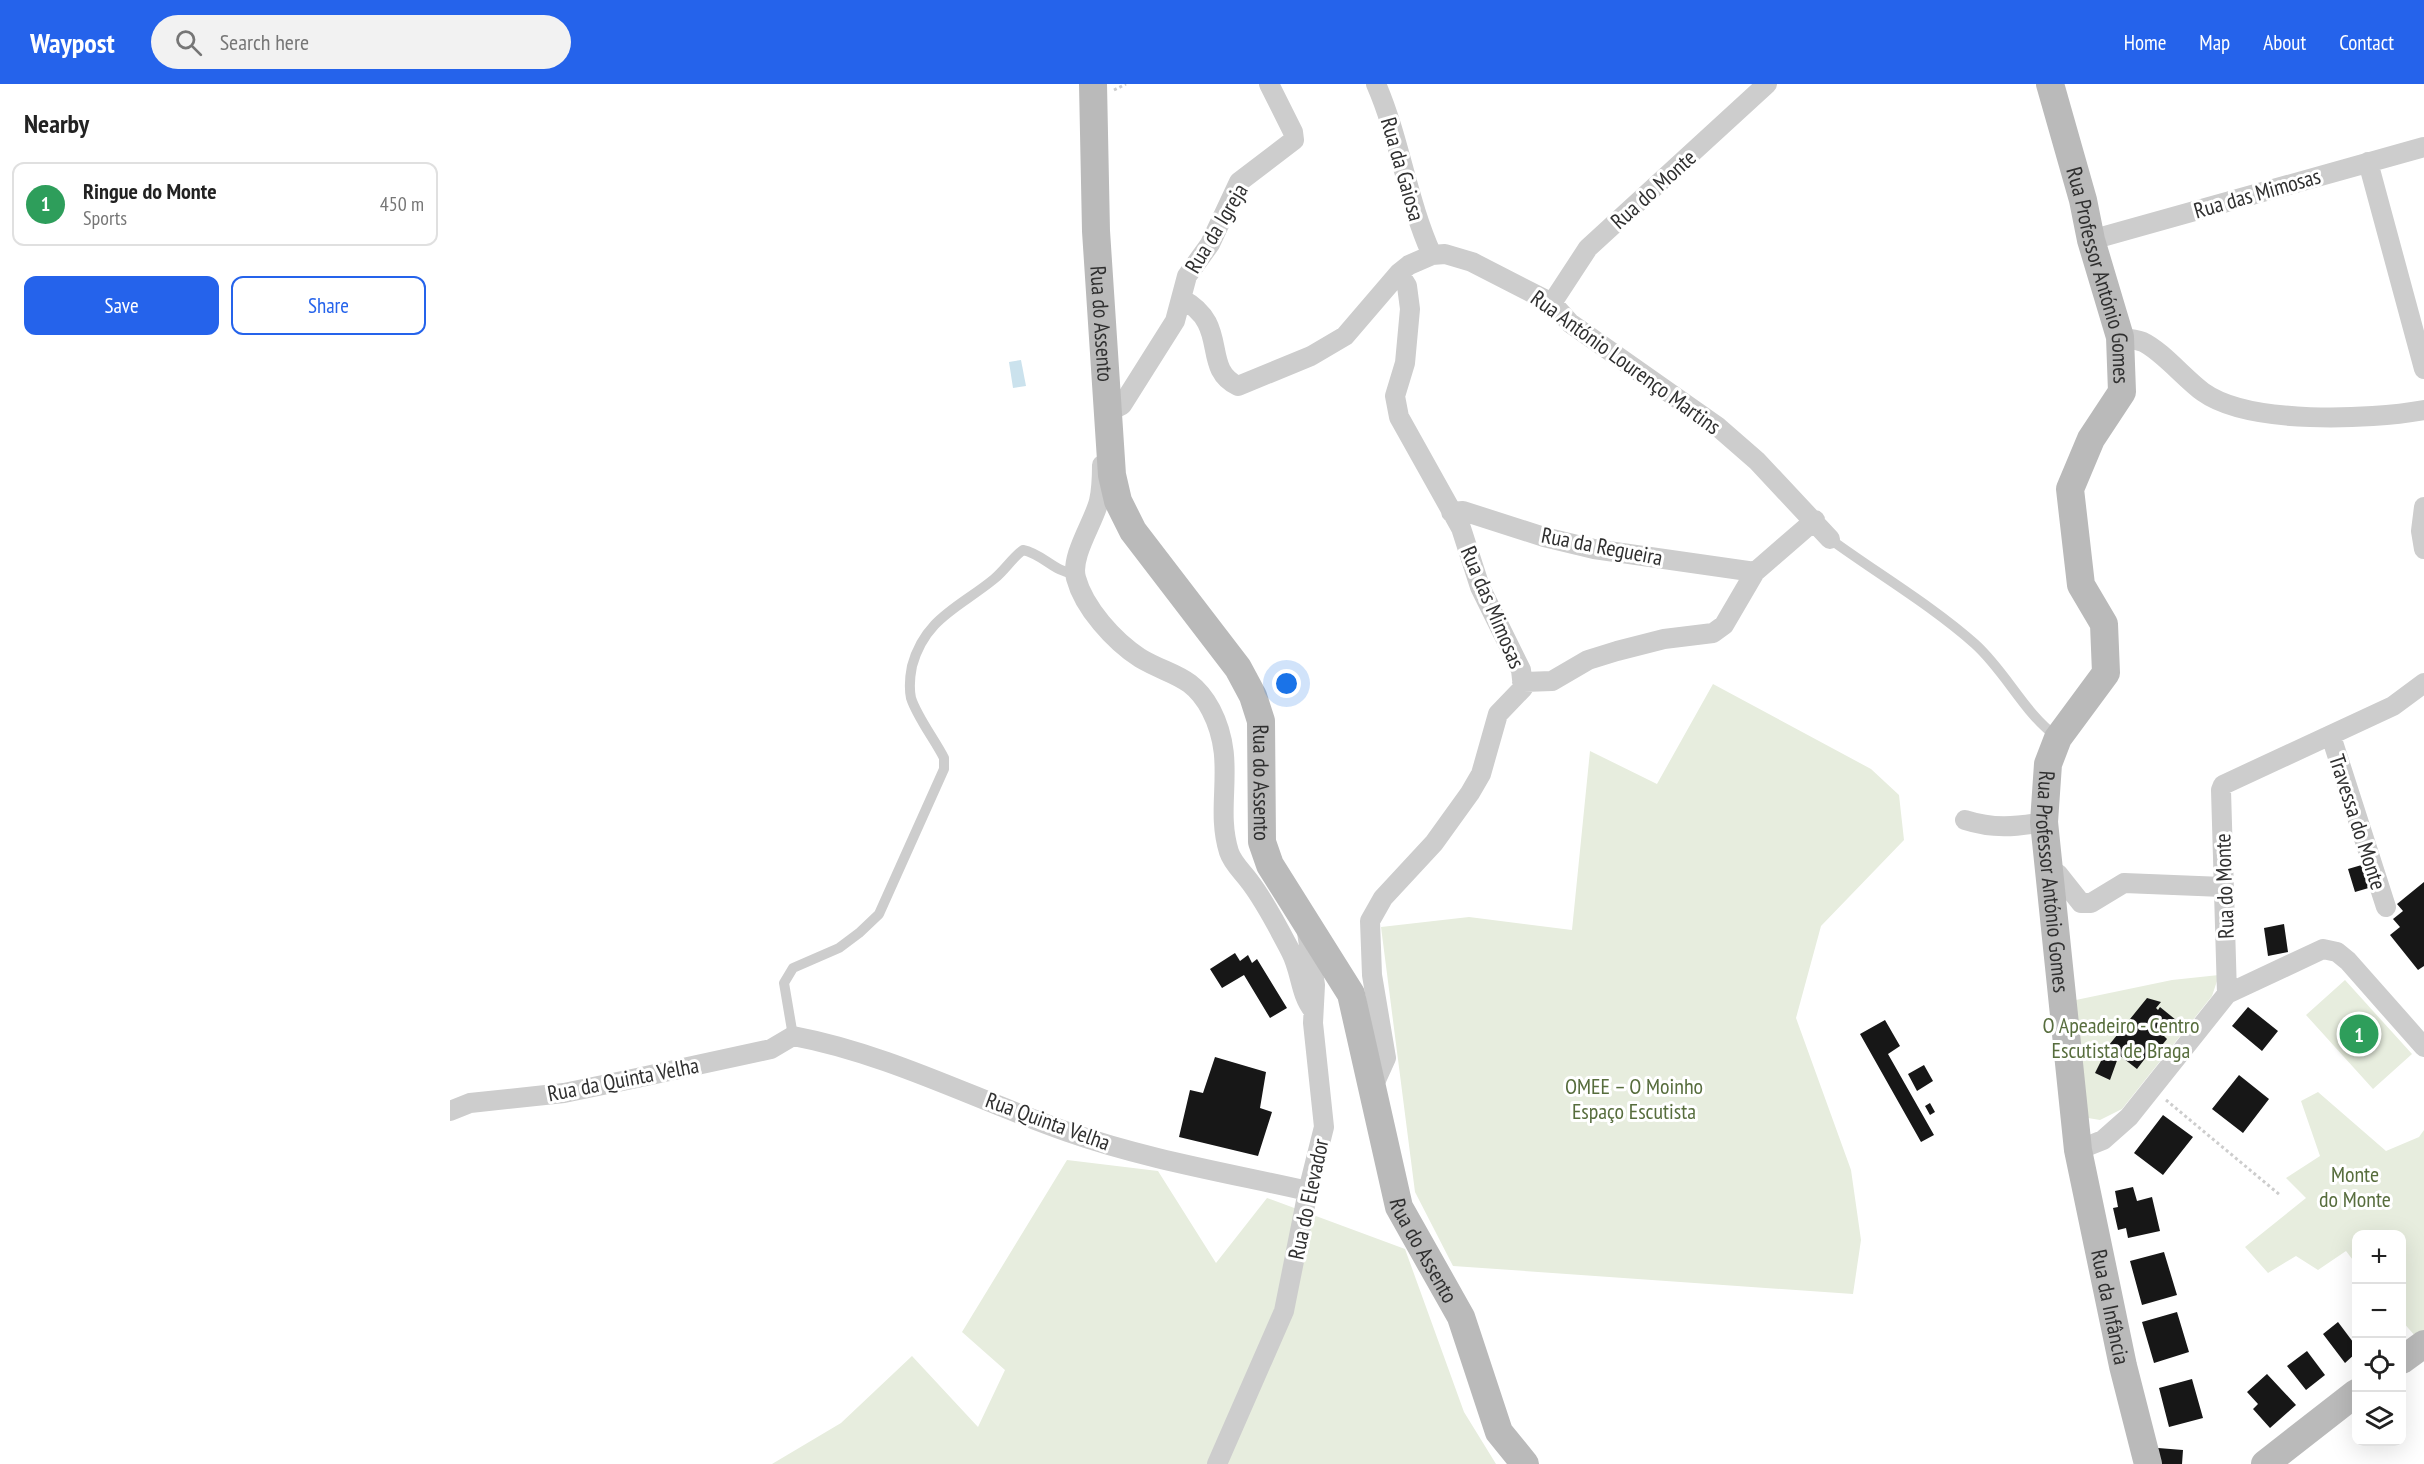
<!DOCTYPE html>
<html lang="en">
<head>
<meta charset="utf-8">
<style>
	:root { --surface:#fff; --page:#f2f2f2; --text:#222; --muted:#767676; --line:#e0e0e0; --accent:#2563eb }
	body { margin:0; font-family:"PT Sans Narrow",sans-serif; background:var(--page); color:var(--text) }
	.controls { position:absolute; right:18px; bottom:18px; display:grid; overflow:hidden; border-radius:12px; box-shadow:0 6px 24px #0002 }
	.controls button { width:54px; height:54px; display:grid; place-items:center; padding:0; border:0; border-bottom:2px solid var(--line); background:var(--surface); color:var(--text); font:30px sans-serif }
	.you { position:absolute; left:837px; top:600px; width:21px; height:21px; margin:-15px; border:4px solid #fff; border-radius:50%; background:#1a73e8; box-shadow:0 0 0 9px #1a73e833 }
	.badge { display:grid; place-items:center; width:39px; height:39px; border-radius:50%; background:var(--accent); color:#fff; font-size:20px; font-weight:700 }
	.pin { position:absolute; translate:-50% -50%; border:3px solid #fff; box-shadow:0 2px 6px #0006 }
	.list { margin:0; padding:0; list-style:none }
	h2 { display:flex; justify-content:space-between; align-items:center; height:78px; margin:0; padding:0 24px; font-size:26px }
	h2 small { font-size:20px; font-weight:400; color:var(--muted) }
	.list li { display:grid; grid-template-columns:39px 1fr auto; gap:18px; align-items:center; box-sizing:border-box; height:84px; margin:0 12px 12px; padding:0 12px; border:2px solid var(--line); border-radius:12px }
	.list b { display:block; font-size:22px; white-space:nowrap }
	.list p { margin:0; font-size:20px; white-space:nowrap; color:var(--muted) }
	.list em { font-size:20px; font-style:normal; color:var(--muted) }
	.actions { display:flex; gap:12px; padding:18px 24px }
	.actions a { flex:1; padding:14px 0; border:2px solid var(--accent); border-radius:12px; text-align:center; font-size:21px; color:var(--accent) }
	.actions .main { background:var(--accent); color:#fff }
	.icon { flex:none; width:33px; height:33px; fill:none; stroke:currentColor; stroke-width:2; stroke-linecap:round; stroke-linejoin:round }
	.map { position:relative; flex:none; width:1974px; height:1380px; overflow:hidden }
	header { display:flex; align-items:center; gap:36px; box-sizing:border-box; height:84px; padding:0 30px; background:var(--accent); color:#fff }
	header strong { font-size:28px }
	nav { display:flex; gap:33px; margin-inline-start:auto; font-size:21px }
	.search { width:420px; height:54px; background:var(--page); display:flex; align-items:center; gap:15px; box-sizing:border-box; padding:0 21px; border-radius:33px; color:var(--muted); font-size:22px }
	main { display:flex }
	aside { flex:1; background:var(--surface) }
	.map>svg:first-child { display:block }
	.green { fill:#e7edde }
	.water { fill:#cbe2ed }
	.building { fill:#171717 }
	.lines { fill:none; stroke-linecap:round; stroke-linejoin:round }
	.path { stroke:#cdcdcd; stroke-width:3; stroke-dasharray:3 3; stroke-linecap:butt }
	.lane { stroke:#cdcdcd; stroke-width:10 }
	.street { stroke:#cdcdcd; stroke-width:20 }
	.secondary { stroke:#bababa; stroke-width:28 }
	.labels { text-anchor:middle; stroke-width:6; stroke-linejoin:round; paint-order:stroke }
	.street-label { font-size:22px; fill:#303030; stroke:#fff }
	.park-label { font-size:22px; fill:#576d3d; stroke:#fff }
</style>
</head>
<body>
<header>
<strong>Waypost</strong>
<div class="search"><svg class="icon" aria-label="search" viewBox="0 0 24 24"><circle cx="10" cy="10" r="6"/><path d="M15 15l6 6"/></svg>Search here</div>
<nav><a>Home</a><a>Map</a><a>About</a><a>Contact</a></nav>
</header>
<main>
<aside>
<h2>Nearby<small></small></h2>
<ul class="list">
<li><span class="badge" style="background:#2e9e5b">1</span><div><b>Ringue do Monte</b><p>Sports</p></div><em>450 m</em></li>
</ul>
<div class="actions"><a class="main">Save</a><a>Share</a></div>
</aside>
<div class="map">
<svg width="1974" height="1380" viewBox="0 0 1974 1380">
	<rect width="100%" height="100%" fill="#fff"/>
	<path class="green" d="M1263 600 1421 685 1449 711 1454 756 1371 842 1346 934 1401 1086 1411 1156 1403 1210 1003 1182 965 1108 931 843 1019 833 1122 846 1140 667 1207 700Z
		M1769 891 1762 912 1672 1025 1650 1036 1638 1034 1621 917 1722 896Z
		M1895 896 1962 970 1923 1005 1856 931Z
		M1868 1008 1936 1067 1969 1053 1974 1046V1248L1966 1253 1952 1237V1150H1906V1180L1896 1167 1868 1186 1846 1172 1818 1189 1795 1163 1856 1114 1836 1094 1870 1072 1851 1017Z
		M617 1076 708 1087 766 1179 817 1114 955 1165 1014 1328 1046 1380H322L391 1339 462 1272 528 1343 555 1286 512 1248Z"/>
	<path class="water" d="M571 276 576 302 563 304 559 278Z"/>
	<path class="building" d="M1915 780 1922 803 1905 808 1898 785Z
		M1974 798V882L1968 886 1940 851 1950 843 1943 835 1953 827 1947 820Z
		M1834 840 1838 868 1818 872 1814 844Z
		M785 869 790 877 798 871 802 879 807 875 837 924 820 934 794 891 772 904 760 885Z
		M1697 914 1711 918 1706 924 1708 926 1710 923 1726 936 1713 951 1717 955 1704 971 1700 968 1687 985 1669 971 1660 996 1645 989 1659 961Z
		M1798 923 1828 947 1812 967 1782 942Z
		M1435 936 1450 962 1438 970 1484 1051 1471 1058 1410 950Z
		M765 973 816 988 810 1024 822 1028 808 1072 729 1053 740 1006 753 1009Z
		M1474 981 1483 997 1467 1007 1458 990Z
		M1789 991 1819 1015 1793 1049 1762 1025Z
		M1480 1019 1485 1028 1480 1031 1475 1022Z
		M1713 1031 1743 1053 1713 1091 1684 1069Z
		M1683 1103 1687 1117 1702 1113 1710 1147 1678 1154 1676 1144 1668 1146 1663 1124 1668 1123 1665 1107Z
		M1714 1168 1727 1211 1692 1221 1680 1177Z
		M1727 1228 1739 1268 1704 1279 1692 1238Z
		M1888 1238 1906 1262V1269L1895 1279 1873 1250Z
		M1857 1267 1875 1291 1856 1306 1837 1282Z
		M1817 1290 1846 1321 1820 1344 1803 1325 1808 1320 1797 1308Z
		M1742 1295 1753 1334 1719 1343 1709 1304Z
		M1708 1364 1733 1366 1732 1380H1707Z"/>
	<g class="lines">
		<path class="path" d="M664 6 676 0
			M1716 1016 1830 1111"/>
		<path class="lane" d="M1380 455C1428 490 1481 521 1525 560 1556 588 1575 630 1606 652
			M343 952 334 899 343 884 389 864 409 849 429 830 494 685V674C485 656 467 633 461 614 459 604 460 592 462 582 475 534 510 523 544 495 555 486 562 474 573 466 593 470 604 488 625 490"/>
		<path class="street" d="M926 0C950 55 957 116 982 171
			M1918 78 1974 285
			M1641 156 1974 63
			M732 215C781 241 750 284 788 302L861 272 895 252 949 189 959 181 982 171 995 170 1022 178 1102 219 1120 239 1268 343 1307 377 1380 455
			M1102 219 1138 164 1317 0
			M1670 253C1677 255 1686 255 1693 258 1712 267 1735 295 1753 308 1799 341 1919 336 1974 326
			M658 328 672 321 725 237 737 192 760 160 789 98 844 56 843 48 819 0
			M652 381C652 393 652 404 649 417 644 438 620 472 626 494 634 524 664 557 690 574 720 592 742 590 761 626 788 678 764 720 779 768 783 780 793 788 800 798 816 819 829 845 841 868 851 887 850 910 863 926
			M1974 423 1971 447 1974 465
			M1001 428 1013 427 1094 453 1144 465 1305 488
			M1072 598 1102 597 1138 576 1167 567 1214 555 1263 549 1274 541 1305 488 1365 436
			M1881 652 1936 823
			M1515 736C1543 745 1565 743 1594 738
			M1598 784 1608 790 1631 819H1641L1674 799 1773 803
			M1777 910 1873 865 1887 868 1898 877 1974 963
			M922 1005 936 974 922 891 920 837 933 814 984 759 1020 709 1031 690 1048 630 1073 604 1071 586 1030 503 1011 444 949 333 945 312 955 279 960 225 957 202 949 189
			M0 1027 20 1019 114 1009 187 994 321 965 343 952C439 970 526 1016 618 1048 695 1075 778 1089 858 1107
			M1628 1066 1653 1056 1679 1033 1777 910 1771 706 1773 701 1943 622 1974 599
			M767 1380 834 1227 858 1107 874 1043 863 939 865 901 857 848"/>
		<g class="secondary">
			<path id="s1" d="M643 0 646 147 662 391 668 417 683 447 788 584 803 612 811 637 812 758 820 781 901 910 949 1123 1011 1233 1049 1348 1075 1380"/>
			<path id="s2" d="M1600 0 1633 116 1641 156 1670 253 1672 308 1641 355 1620 405 1631 501 1654 540 1656 589 1608 654 1598 680 1594 738 1628 1066 1673 1282 1698 1380"/>
			<path d="M1952 1276 1974 1260"/>
			<path d="M1815 1380 1906 1309"/>
		</g>
	</g>
	<g class="labels">
		<g class="street-label">
			<text transform="translate(953 85) rotate(74)" y="8">Rua da Gaiosa</text>
			<text transform="translate(1203 105) rotate(-42)" y="8">Rua do Monte</text>
			<text transform="translate(1807 109) rotate(-16)" y="8">Rua das Mimosas</text>
			<text transform="translate(766 144) rotate(-59)" y="8">Rua da Igreja</text>
			<text dy="8" stroke="none"><textPath href="#s2" startOffset="198">Rua Professor António Gomes</textPath></text>
			<text dy="8" stroke="none"><textPath href="#s1" startOffset="240">Rua do Assento</textPath></text>
			<text transform="translate(1176 278) rotate(36)" y="8">Rua António Lourenço Martins</text>
			<text transform="translate(1152 462) rotate(11)" y="8">Rua da Regueira</text>
			<text transform="translate(1043 523) rotate(67)" y="8">Rua das Mimosas</text>
			<text dy="8" stroke="none"><textPath href="#s1" startOffset="744">Rua do Assento</textPath></text>
			<text transform="translate(1908 738) rotate(72)" y="8">Travessa do Monte</text>
			<text dy="8" stroke="none"><textPath href="#s2" startOffset="846">Rua Professor António Gomes</textPath></text>
			<text transform="translate(1774 802) rotate(-92)" y="8">Rua do Monte</text>
			<text transform="translate(173 995) rotate(-11)" y="8">Rua da Quinta Velha</text>
			<text transform="translate(598 1037) rotate(20)" y="8">Rua Quinta Velha</text>
			<text transform="translate(858 1115) rotate(-78)" y="8">Rua do Elevador</text>
			<text dy="8" stroke="none"><textPath href="#s1" startOffset="1248">Rua do Assento</textPath></text>
			<text dy="8" stroke="none"><textPath href="#s2" startOffset="1276">Rua da Infância</textPath></text>
		</g>
		<g class="park-label">
			<text x="1671" y="949">O Apeadeiro - Centro<tspan x="1671" dy="25">Escutista de Braga</tspan></text>
			<text x="1184" y="1010">OMEE – O Moinho<tspan x="1184" dy="25">Espaço Escutista</tspan></text>
			<text x="1905" y="1098">Monte<tspan x="1905" dy="25">do Monte</tspan></text>
		</g>
	</g>
</svg>
<div class="controls">
<button>+</button>
<button>−</button>
<button><svg class="icon" aria-label="locate" viewBox="0 0 24 24"><circle cx="12" cy="12" r="6"/><path d="M12 2v4M12 18v4M2 12h4M18 12h4"/></svg></button>
<button><svg class="icon" aria-label="layers" viewBox="0 0 24 24"><path d="M12 4l9 5-9 5-9-5zM3 14l9 5 9-5"/></svg></button>
</div>
<div class="you"></div>
<div class="pin badge" style="left:1909px;top:950px;background:#2e9e5b">1</div>
</div>
</main>
</body>
</html>
